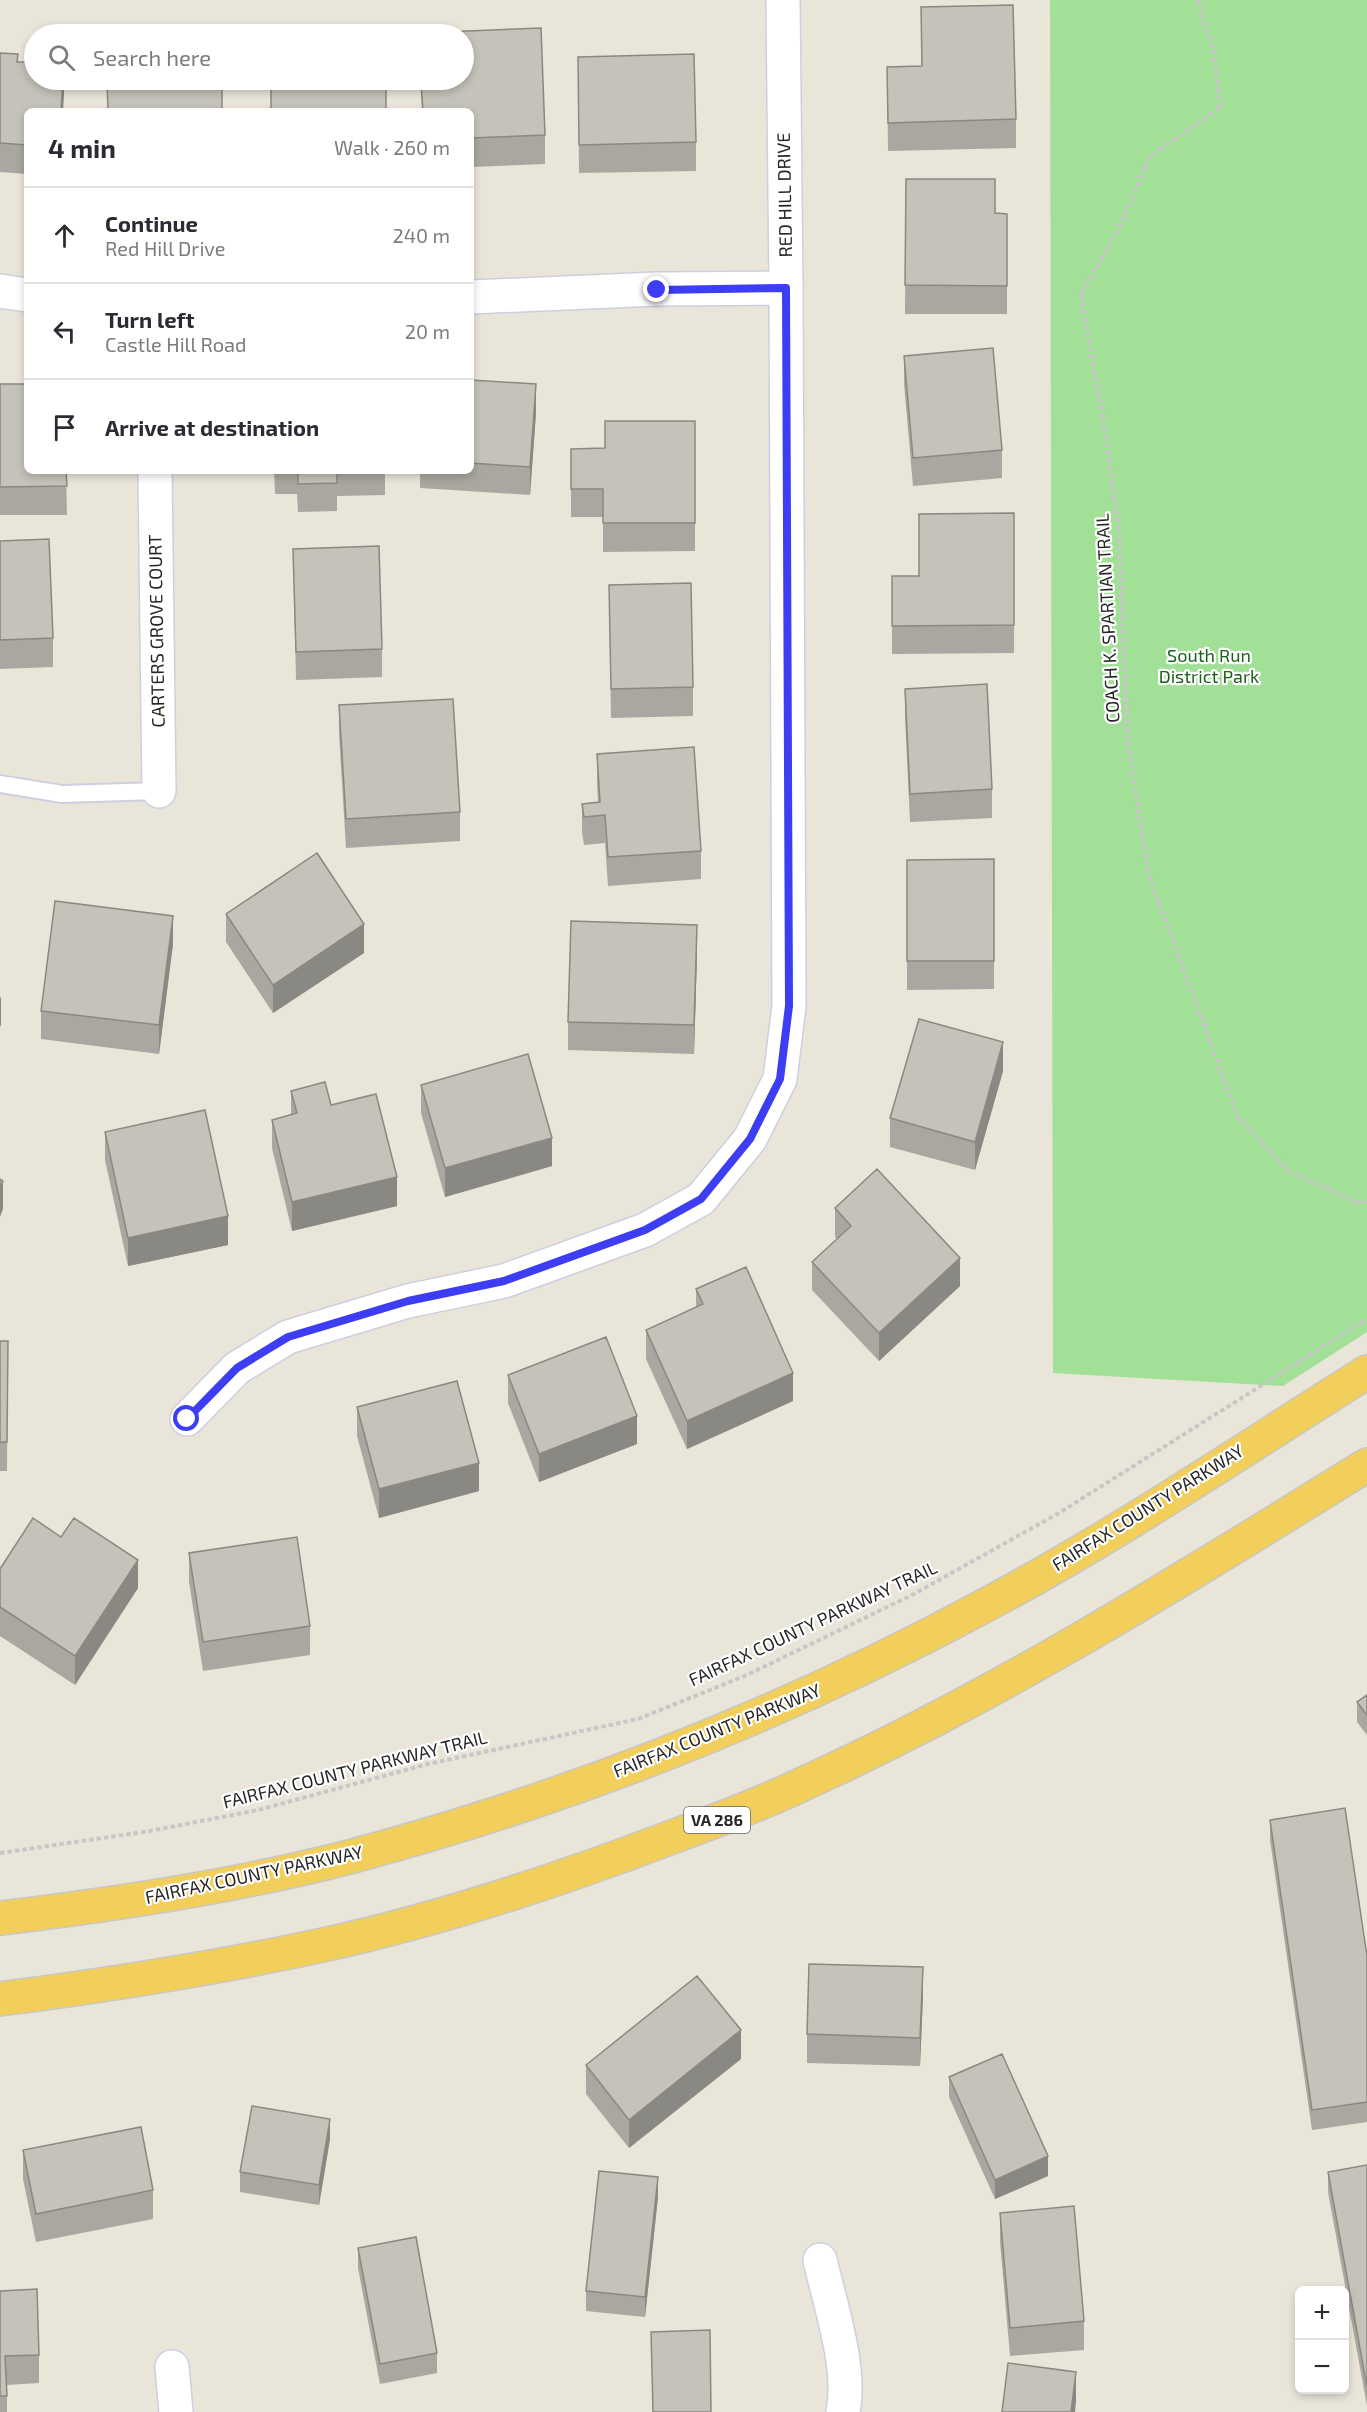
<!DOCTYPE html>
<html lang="en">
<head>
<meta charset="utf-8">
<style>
	:root { --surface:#fff; --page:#f7f7f7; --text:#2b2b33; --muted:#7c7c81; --line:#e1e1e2 }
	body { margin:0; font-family:"Exo 2",sans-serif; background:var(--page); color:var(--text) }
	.controls { position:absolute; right:18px; bottom:18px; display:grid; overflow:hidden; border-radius:9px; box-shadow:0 3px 9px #0003 }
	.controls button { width:54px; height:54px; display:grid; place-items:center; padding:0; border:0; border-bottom:2px solid var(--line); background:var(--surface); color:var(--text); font:30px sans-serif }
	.stop { position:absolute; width:18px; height:18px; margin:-14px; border:4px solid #3d3df3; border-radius:50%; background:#fff }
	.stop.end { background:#3d3df3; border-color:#fff; box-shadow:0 2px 6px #0008 }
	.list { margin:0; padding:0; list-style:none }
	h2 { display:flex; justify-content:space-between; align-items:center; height:78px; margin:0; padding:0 24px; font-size:26px }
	h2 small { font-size:20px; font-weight:400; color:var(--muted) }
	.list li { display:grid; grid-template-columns:39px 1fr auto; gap:18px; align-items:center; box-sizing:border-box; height:96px; padding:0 24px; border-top:2px solid var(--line) }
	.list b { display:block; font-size:22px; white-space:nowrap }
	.list p { margin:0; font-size:20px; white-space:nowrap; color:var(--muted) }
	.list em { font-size:20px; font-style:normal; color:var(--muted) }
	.icon { flex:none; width:33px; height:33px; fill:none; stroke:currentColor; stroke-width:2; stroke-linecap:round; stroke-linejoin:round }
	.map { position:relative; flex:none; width:1367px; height:2412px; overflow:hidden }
	.search { position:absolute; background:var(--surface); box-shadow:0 3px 9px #0003; left:24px; top:24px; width:450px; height:66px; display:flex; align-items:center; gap:15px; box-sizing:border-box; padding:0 21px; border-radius:33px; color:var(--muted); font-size:22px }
	.panel { position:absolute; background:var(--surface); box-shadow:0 3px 9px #0003; left:24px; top:108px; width:450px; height:366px; border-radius:9px }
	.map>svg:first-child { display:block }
	.green { fill:#a2df97 }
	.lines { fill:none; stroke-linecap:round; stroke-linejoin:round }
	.service-casing { stroke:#cecee0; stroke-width:20 }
	.minor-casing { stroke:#cecee0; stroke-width:36 }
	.trunk-casing { stroke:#c7c7c7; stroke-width:36 }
	.path { stroke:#c7c7c7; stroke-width:4; stroke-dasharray:4.5 3; stroke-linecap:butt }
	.service { stroke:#fff; stroke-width:16 }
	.minor { stroke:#fff; stroke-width:33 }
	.trunk { stroke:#f2cf5a; stroke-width:33 }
	.wall { fill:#a9a79f }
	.shaded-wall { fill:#8a8882 }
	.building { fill:#c5c2b9; stroke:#8a8882; stroke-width:1.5 }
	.route { stroke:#3d3df3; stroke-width:8 }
	.labels { text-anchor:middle; stroke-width:4.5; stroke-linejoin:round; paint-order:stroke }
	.shield { fill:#fff; stroke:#686868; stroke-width:1.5 }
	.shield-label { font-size:16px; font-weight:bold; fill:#272727 }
	.street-label { font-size:18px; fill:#272727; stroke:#fff }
	.park-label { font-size:18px; fill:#1d601b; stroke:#fff }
</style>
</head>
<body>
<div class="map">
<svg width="1367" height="2412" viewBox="0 0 1367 2412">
	<rect width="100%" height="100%" fill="#eae5d9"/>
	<path class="green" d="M1050 0H1367V1332L1283 1386 1053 1373Z"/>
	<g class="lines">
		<g class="service-casing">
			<path id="service" d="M0 784 62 794 159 791"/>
		</g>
		<g class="minor-casing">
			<path id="minor" d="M0 291 27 295
				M471 297 657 289 786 288
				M155 471 159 791
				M187 1419 237 1368 288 1337 408 1301 504 1281 645 1230 701 1199 750 1139 780 1079 789 1006 786 288 783 0
				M820 2260C830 2304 852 2368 843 2412
				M172 2367 176 2412"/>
		</g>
		<g class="trunk-casing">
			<path id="trunk" d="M0 1918C119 1904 238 1886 353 1856 573 1797 784 1714 984 1606 1116 1536 1241 1451 1367 1372
				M0 1999C109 1985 216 1968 323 1945 442 1919 559 1880 672 1837 716 1821 761 1804 803 1784 1001 1694 1183 1579 1367 1465"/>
		</g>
		<path class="path" d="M1198 0 1213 49 1221 108 1150 156 1123 220 1081 295 1107 443 1119 536 1128 743 1149 876 1238 1117 1287 1170 1360 1204 1367 1201
			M0 1853 150 1831 258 1810 428 1764 638 1719 747 1675 914 1594 1059 1513 1367 1319"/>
		<use href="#service" class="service"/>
		<use href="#minor" class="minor"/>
		<use href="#trunk" class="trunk"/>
	</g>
	<path class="wall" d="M921 7 1016 119V148L888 151 887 67 921 66Z
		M0 53 18 62 64 80 63 111H27V174L0 172Z
		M578 57 696 142V171L579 173Z
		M420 80H464L545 135V164L471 167V111H422Z
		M906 179 995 213 1007 214V314H905Z
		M904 356 1002 450V478L913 486 904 384Z
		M471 380 536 413 530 495 420 488V471H471Z
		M0 384 66 471 67 515H0Z
		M695 421V551L603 552V517H571V449L605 448Z
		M274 471H385V495L337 496V511L298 512 297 494H275Z
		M1014 513V653L892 654V576H919Z
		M0 541 53 638V667L0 669Z
		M293 549 382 649V677L296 680Z
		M609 585 693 687V716L611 718Z
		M905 689 992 789V818L910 822 905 717Z
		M339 705 460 812V841L346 848 339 734Z
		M597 754 701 851V879L608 886 605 843 584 845 582 832V804L598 802 597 783Z
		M994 859V989L907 990V860Z
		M226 914 364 953 273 1013 226 942Z
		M173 944 159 1054 41 1039V1011Z
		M697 954 694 1054 568 1050V1022Z
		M1003 1071 975 1170 890 1147V1118Z
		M421 1085 552 1166 445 1197 421 1113Z
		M291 1091 331 1105 397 1206 292 1231 272 1148V1120L291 1114Z
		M105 1132 228 1245 128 1266 105 1160Z
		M835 1208 960 1286 879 1361 812 1290V1262L837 1239 835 1237Z
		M696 1289 793 1401 687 1449 646 1359V1330L696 1308Z
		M0 1341H8L7 1471H0Z
		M508 1375 637 1444 539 1482 508 1403Z
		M357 1407 479 1491 379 1518 357 1436Z
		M189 1553 310 1626V1655L203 1671 189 1582Z
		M0 1569 138 1588 75 1685 0 1636Z
		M1367 1695V1735L1357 1722V1702Z
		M1270 1820 1367 1956V2122L1312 2130 1270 1840Z
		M923 1996 920 2066 807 2063V2034Z
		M741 2059 629 2148 586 2094V2065Z
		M949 2077 1048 2176 995 2199 949 2097Z
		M330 2139 319 2205 240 2192V2172Z
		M23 2150 153 2190V2219L36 2242 23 2179Z
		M1367 2165V2406L1328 2192V2172Z
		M658 2197 645 2317 586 2311V2291Z
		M1000 2213 1084 2321V2350L1010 2356 1000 2242Z
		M358 2248 437 2353V2373L380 2384 358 2268Z
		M0 2291 39 2355V2383L7 2385V2412H0Z"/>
	<path class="shaded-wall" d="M63 80H64V93L63 111H61Z
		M536 384V413L530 495V467Z
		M173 916V944L159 1054V1025Z
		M364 924V953L273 1013V985Z
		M697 925V954L694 1054V1025Z
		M1 997V1025L0 1027V998Z
		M1003 1042V1071L975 1170V1142Z
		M552 1138V1166L445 1197V1168Z
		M397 1177V1206L292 1231V1202Z
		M3 1181V1209L0 1217V1188Z
		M228 1216V1245L128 1266V1238Z
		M960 1258V1286L879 1361V1333Z
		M793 1373V1401L687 1449V1421Z
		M637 1416V1444L539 1482V1454Z
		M479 1463V1491L379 1518V1489Z
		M138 1560V1588L75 1685V1656Z
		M923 1967V1996L920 2066V2038Z
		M741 2030V2059L629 2148V2120Z
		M330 2119V2139L319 2205V2185Z
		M1048 2156V2176L995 2199V2180Z
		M658 2177V2197L645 2317V2297Z
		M1076 2372V2401L1075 2412H1071Z"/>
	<path class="building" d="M1013 5 1016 119 888 123 887 67 922 66 921 7Z
		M541 28 545 135 471 138V111H423L421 80H464V34H419V33Z
		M271 31H386V34H271Z
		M0 53 18 54 17 62H34V80H63L61 111H27V145L0 143Z
		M694 54 696 142 579 145 578 57Z
		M107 80H222V111H108Z
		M271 80H386V111H271Z
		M906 179H995V213L1007 214V286L905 285Z
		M993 348 1002 450 913 458 904 356Z
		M471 380 536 384 530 467 471 463Z
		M0 384H27V471H66L67 486 0 487Z
		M605 421H695V523H603V489H571V449L605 448Z
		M298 471H337V483L298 484Z
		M1014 513V625L892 626V576H919V514Z
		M49 539 53 638 0 640V541Z
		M379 546 382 649 296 652 293 549Z
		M691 583 693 687 611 689 609 585Z
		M987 684 992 789 910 794 905 689Z
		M453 699 460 812 346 819 339 705Z
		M694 747 701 851 608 857 605 815 584 817 582 804 600 802 597 754Z
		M317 853 364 924 273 985 226 914Z
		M994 859V961H907V860Z
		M55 901 173 916 159 1025 41 1011Z
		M571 921 697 925 694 1025 568 1022Z
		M919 1019 1003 1042 975 1142 890 1118Z
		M528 1054 552 1138 445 1168 421 1085Z
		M325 1082 331 1105 376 1094 397 1177 292 1202 272 1120 297 1113 291 1091Z
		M205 1110 228 1216 128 1238 105 1132Z
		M877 1169 960 1258 879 1333 812 1262 851 1226 835 1208Z
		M0 1179 3 1181 0 1188Z
		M746 1267 793 1373 687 1421 646 1330 703 1304 696 1289Z
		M606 1337 637 1416 539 1454 508 1375Z
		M0 1341H8L7 1442H0Z
		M457 1381 479 1463 379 1489 357 1407Z
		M33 1518 61 1537 74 1518 138 1560 75 1656 0 1607V1569Z
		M297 1537 310 1626 203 1642 189 1553Z
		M1367 1695V1715L1357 1702Z
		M1345 1808 1367 1956V2102L1312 2110 1270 1820Z
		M809 1964 923 1967 920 2038 807 2034Z
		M697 1976 741 2030 629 2120 586 2065Z
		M1002 2054 1048 2156 995 2180 949 2077Z
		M252 2106 330 2119 319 2185 240 2172Z
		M141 2127 153 2190 36 2214 23 2150Z
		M1367 2165V2387L1328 2172Z
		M599 2171 658 2177 645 2297 586 2291Z
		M1074 2206 1084 2321 1010 2328 1000 2213Z
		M416 2237 437 2353 380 2364 358 2248Z
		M37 2289 39 2355 5 2356 7 2396H0V2291Z
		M710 2330 711 2412H653L651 2332Z
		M1008 2363 1076 2372 1071 2412H1002Z"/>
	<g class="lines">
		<path class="route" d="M187 1419 237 1368 288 1337 408 1301 504 1281 645 1230 701 1199 750 1139 780 1079 789 1006 786 288 657 290"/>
	</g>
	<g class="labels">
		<rect class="shield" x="684" y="1807" width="66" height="26" rx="4.5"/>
		<g class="shield-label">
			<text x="717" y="1826">VA 286</text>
		</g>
		<g class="street-label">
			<text transform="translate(785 195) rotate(-91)" y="6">RED HILL DRIVE</text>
			<text transform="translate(1108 618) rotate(-93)" y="6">COACH K. SPARTIAN TRAIL</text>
			<text transform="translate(157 631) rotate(-91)" y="6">CARTERS GROVE COURT</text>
			<text transform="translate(1148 1508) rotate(-32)" y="6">FAIRFAX COUNTY PARKWAY</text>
			<text transform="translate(813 1624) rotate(-25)" y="6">FAIRFAX COUNTY PARKWAY TRAIL</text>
			<text transform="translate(717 1731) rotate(-22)" y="6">FAIRFAX COUNTY PARKWAY</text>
			<text transform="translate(355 1770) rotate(-14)" y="6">FAIRFAX COUNTY PARKWAY TRAIL</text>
			<text transform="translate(254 1875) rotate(-12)" y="6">FAIRFAX COUNTY PARKWAY</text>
		</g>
		<g class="park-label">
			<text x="1209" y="662">South Run<tspan x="1209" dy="21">District Park</tspan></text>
		</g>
	</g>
</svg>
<div class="controls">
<button>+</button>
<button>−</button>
</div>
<div class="stop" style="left:187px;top:1419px"></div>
<div class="stop end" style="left:657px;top:290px"></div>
<div class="search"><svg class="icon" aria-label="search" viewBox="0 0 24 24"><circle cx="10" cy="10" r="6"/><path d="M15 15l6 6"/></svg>Search here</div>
<section class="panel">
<h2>4 min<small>Walk · 260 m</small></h2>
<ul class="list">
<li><svg class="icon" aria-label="ahead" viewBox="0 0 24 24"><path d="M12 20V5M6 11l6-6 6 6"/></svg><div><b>Continue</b><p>Red Hill Drive</p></div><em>240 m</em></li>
<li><svg class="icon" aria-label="left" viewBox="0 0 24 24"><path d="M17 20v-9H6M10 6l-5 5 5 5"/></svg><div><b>Turn left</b><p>Castle Hill Road</p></div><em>20 m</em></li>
<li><svg class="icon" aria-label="arrive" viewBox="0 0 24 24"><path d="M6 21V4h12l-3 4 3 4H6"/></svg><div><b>Arrive at destination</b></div></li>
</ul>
</section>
</div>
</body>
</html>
